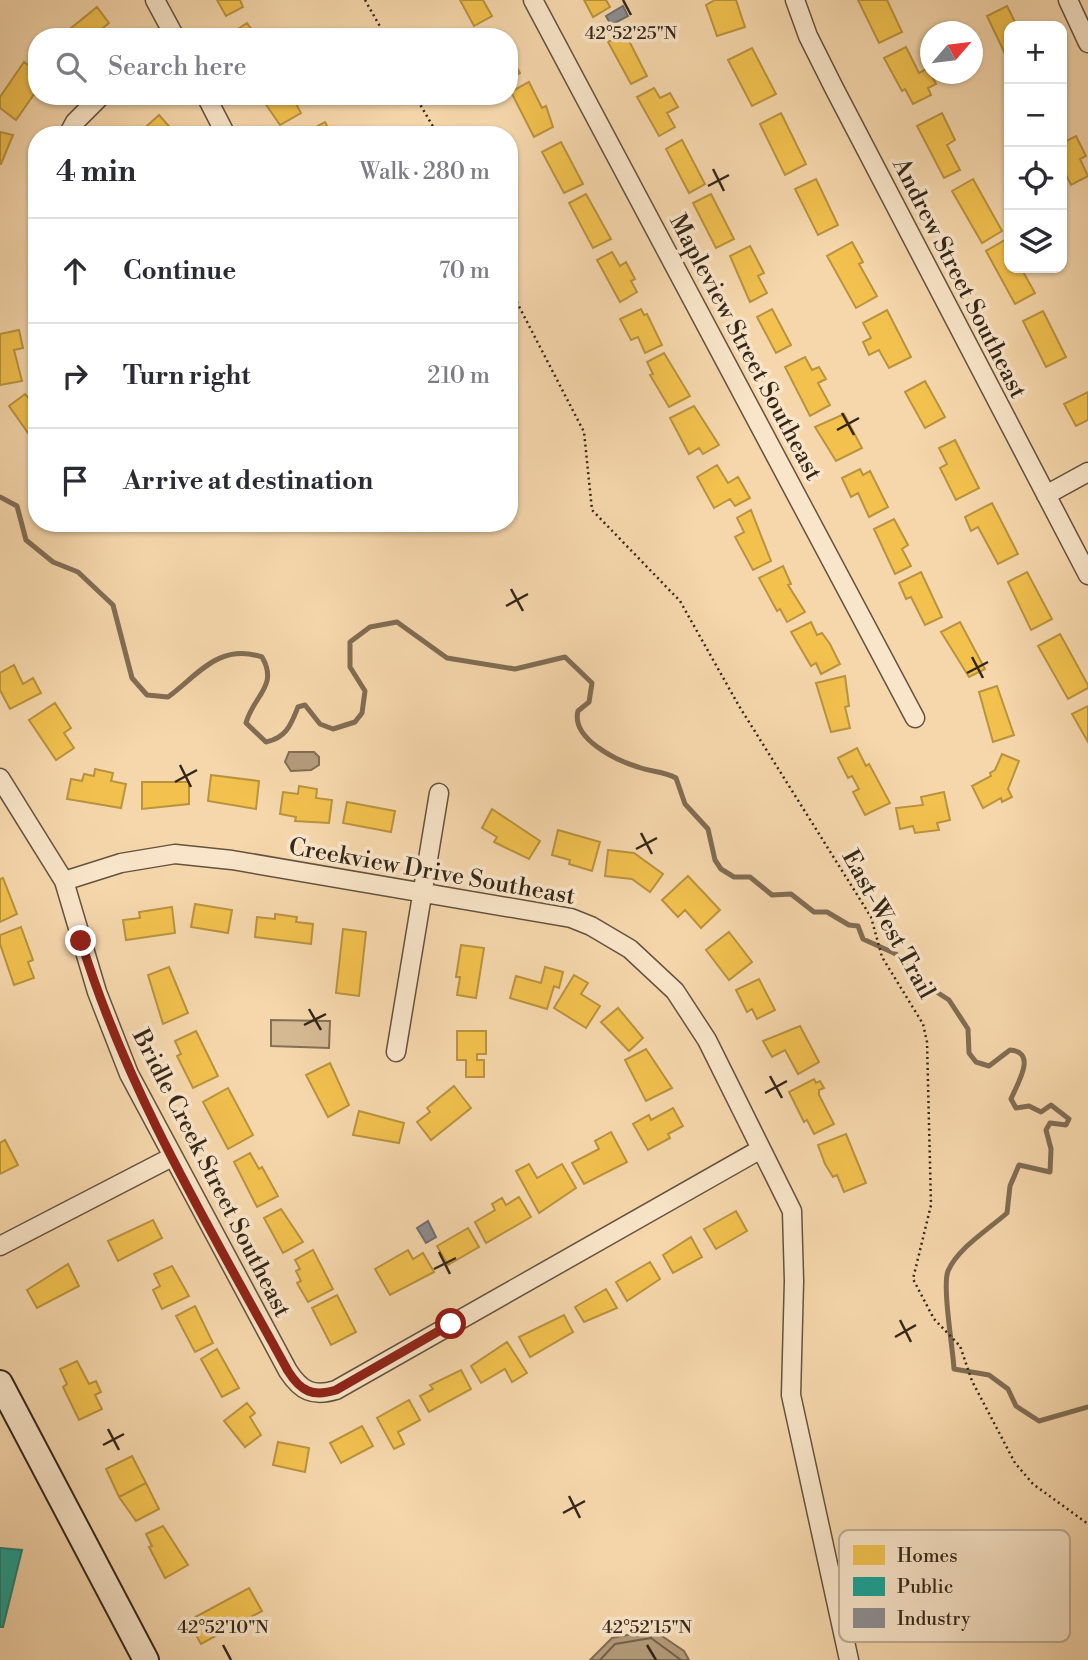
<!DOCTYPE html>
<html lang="en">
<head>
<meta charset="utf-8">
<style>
	:root { --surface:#fff; --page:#f2f2f3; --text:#2b2b33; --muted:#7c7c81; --line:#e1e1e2 }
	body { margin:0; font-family:"Libre Bodoni",serif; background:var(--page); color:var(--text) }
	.controls { position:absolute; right:21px; top:21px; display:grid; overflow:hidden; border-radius:14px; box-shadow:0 2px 5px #0004 }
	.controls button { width:63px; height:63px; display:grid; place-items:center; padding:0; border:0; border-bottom:2px solid var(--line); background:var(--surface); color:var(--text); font:35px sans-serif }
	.compass { position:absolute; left:920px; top:21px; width:63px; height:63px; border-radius:50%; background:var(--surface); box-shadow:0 2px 5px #0004; rotate:62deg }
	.stop { position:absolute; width:21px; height:21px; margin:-16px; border:5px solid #8f2418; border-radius:50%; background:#fff }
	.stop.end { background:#8f2418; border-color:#fff; box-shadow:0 2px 7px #0008 }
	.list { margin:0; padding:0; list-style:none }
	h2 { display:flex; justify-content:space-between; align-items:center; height:91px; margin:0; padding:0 28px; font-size:30px }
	h2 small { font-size:23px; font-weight:400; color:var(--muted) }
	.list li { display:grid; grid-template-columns:46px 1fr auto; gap:21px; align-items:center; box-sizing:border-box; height:105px; padding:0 28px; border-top:2px solid var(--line) }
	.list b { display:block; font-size:26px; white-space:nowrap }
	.list em { font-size:23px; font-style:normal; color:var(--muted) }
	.icon { flex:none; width:38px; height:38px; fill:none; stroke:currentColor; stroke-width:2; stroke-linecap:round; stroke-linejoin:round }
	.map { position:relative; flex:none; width:1088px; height:1660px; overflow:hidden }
	.search { position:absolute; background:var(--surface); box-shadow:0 2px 5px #0004; left:28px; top:28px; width:490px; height:77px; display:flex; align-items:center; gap:18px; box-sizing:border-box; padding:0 24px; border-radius:28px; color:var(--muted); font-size:26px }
	.panel { position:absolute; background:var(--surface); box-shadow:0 2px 5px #0004; left:28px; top:126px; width:490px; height:406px; border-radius:28px }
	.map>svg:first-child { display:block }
	.green { fill:#d5b993; stroke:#847056; stroke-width:2 }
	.water { fill:#b49b7a; stroke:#816d54; stroke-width:2 }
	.homes { fill:#f2c14e; stroke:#b9933e; stroke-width:2 }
	.public { fill:#17a398; stroke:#207e72; stroke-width:2 }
	.industry { fill:#8d8d92; stroke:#726e6e; stroke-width:2 }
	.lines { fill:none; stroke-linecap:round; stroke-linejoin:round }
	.shore { stroke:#74614a; stroke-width:2 }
	.stream { stroke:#816d54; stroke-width:5 }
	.street-casing { stroke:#64533e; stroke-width:21 }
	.secondary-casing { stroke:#34271a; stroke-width:28 }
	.path { stroke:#34271a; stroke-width:2.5; stroke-dasharray:2 3.5; stroke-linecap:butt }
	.street { stroke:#f9e5c9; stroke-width:18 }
	.secondary { stroke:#f9e5c9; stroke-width:24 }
	.route { stroke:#8f2418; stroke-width:9 }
	.ticks { fill:none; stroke:#34271a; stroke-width:2.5 }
	.labels { text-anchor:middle; stroke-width:7; stroke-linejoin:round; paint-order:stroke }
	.street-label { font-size:24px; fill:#34271a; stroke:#f9e5c9 }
	.key { fill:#f9e5c9; stroke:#beac94; stroke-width:2 }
	.key-label { font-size:19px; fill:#34271a }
	.ticks-label { font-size:18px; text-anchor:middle; fill:#34271a; stroke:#f9e5c9; stroke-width:7; stroke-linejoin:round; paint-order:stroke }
</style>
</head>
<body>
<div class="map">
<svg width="1088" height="1660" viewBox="0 0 1088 1660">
	<rect width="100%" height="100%" fill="#f6d7ac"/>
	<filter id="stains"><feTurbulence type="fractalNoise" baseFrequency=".00286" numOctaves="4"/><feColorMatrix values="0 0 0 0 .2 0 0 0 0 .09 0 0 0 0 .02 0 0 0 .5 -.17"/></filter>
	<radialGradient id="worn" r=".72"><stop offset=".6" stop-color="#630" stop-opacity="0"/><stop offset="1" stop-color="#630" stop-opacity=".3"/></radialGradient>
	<path class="green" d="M271 1020 330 1021 329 1048 271 1046Z"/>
	<path class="water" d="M289 752H314L319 757V765L311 770 291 771 285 762Z
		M653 1630 684 1651 689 1660H590L612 1638Z"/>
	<path class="homes" d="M217 0H240L243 7 226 16Z
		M460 0H483L492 16 474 26Z
		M584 0H606L610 7 593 17Z
		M715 0H736L745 27 717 36 706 5Z
		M858 0H887L902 32 879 43Z
		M1007 6 1017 26H1009V55L1006 56 987 16Z
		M97 7 109 23 92 37H60Z
		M247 23 257 37H232L230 34Z
		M625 33 647 76 631 84 608 42Z
		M906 47 919 73 928 68 936 84 928 88 931 95 913 104 905 89 902 91 884 58Z
		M752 48 776 94 752 106 728 60Z
		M509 53 520 73 509 79Z
		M24 62 37 71V90L16 120 0 108V97Z
		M529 82 542 108 546 106 553 127 534 137 511 92Z
		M654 88 660 98 670 93 678 107 667 113 675 127 659 136 637 97Z
		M260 96H292L301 113 280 125Z
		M781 113 806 164 785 175 760 124Z
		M942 113 955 140 947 145 960 170 944 178 917 126Z
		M159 115 174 132 171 135H137Z
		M325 122 332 135H301Z
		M0 132 13 135 1 164H0Z
		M1076 136 1086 156 1080 159 1088 176 1071 185 1062 167V143Z
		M682 140 705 184 689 193 666 149Z
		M561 142 583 184 564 193 542 152Z
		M816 179 838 225 818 235 795 189Z
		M973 179 1002 231 982 243 952 191Z
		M586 194 611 239 593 248 569 203Z
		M711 194 734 239 716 248 693 203Z
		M1005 240 1009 249V268H1021L1035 293 1015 304 986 251Z
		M852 242 863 262 859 264 877 296 856 308 827 256Z
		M750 246 764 273 758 276 767 293 750 302 730 256Z
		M612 252 620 266 626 262 635 279 631 281 637 292 620 302 597 260Z
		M641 309 644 315 647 314 662 345 645 353 638 337 631 340 620 319Z
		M772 309 791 345 776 353 757 317Z
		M887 310 911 357 889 368 879 350 869 355 863 342 871 338 863 323Z
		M1043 311 1066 357 1046 367 1023 321Z
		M19 330 23 348 14 350 22 381 0 385V334Z
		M664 353 690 396 669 407 650 375 653 374 647 362Z
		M805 357 812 370 819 367 826 379 818 383 830 405 810 416 785 367Z
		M925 381 945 417 925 428 905 392Z
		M1088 392V420L1076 426 1064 404Z
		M25 394 37 408V437L33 440 9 406Z
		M694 406 719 445 703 454 699 448 689 454 670 418Z
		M844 414 862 448 836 461 815 427Z
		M955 440 979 488 956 500 940 468 947 464 939 448Z
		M717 465 728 483 738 477 750 498 735 506 730 499 714 508 697 477Z
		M860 469 863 475 870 471 888 507 869 517 858 493 851 497 842 478Z
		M992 503 1018 554 998 564 978 527 971 531 965 517Z
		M751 510 771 561 753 570 735 537 744 532 737 518Z
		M894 519 908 545 902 549 911 566 895 574 874 529Z
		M783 566 791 584 788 585 805 612 787 622 780 609 777 611 759 578Z
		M921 572 942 617 925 625 911 597 906 599 899 583Z
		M1027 572 1052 619 1031 630 1008 582Z
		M811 622 817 635 822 633 830 644 840 664 821 674 816 663 811 666 791 632Z
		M960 622 985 669 969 677 941 632Z
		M1060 634 1088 685V688L1068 699 1038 646Z
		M14 665 23 684 33 678 41 693 10 709 0 690V673Z
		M845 676 849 706 845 707 850 728 831 732 816 683Z
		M997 686 1014 735 993 742 979 692Z
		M55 703 71 728 64 733 74 748 56 760 29 720Z
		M1088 706V742L1072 714Z
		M857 748 866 766 869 764 890 803 865 815 853 792 859 789 852 776 848 778 838 758Z
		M1002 754 1019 761 1008 789 1012 797 1002 802 1001 798 983 808 972 786 991 776 990 773 995 770Z
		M95 769 113 773 111 781 126 784 121 808 67 799 71 779 82 781 84 774 94 776Z
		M211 775 259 781 256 809 208 801Z
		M142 782H189V804L142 809Z
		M299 786 317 789 316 798 332 800 329 823 295 821 296 817 280 814 283 792 298 794Z
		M944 792 950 820 937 823 939 830 915 833 913 826 900 829 896 808 923 805 921 797Z
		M347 802 395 811 391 832 343 823Z
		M492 809 540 841 529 859 494 842 497 837 482 828Z
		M558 830 600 842 592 871 569 864 570 860 552 855Z
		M608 850 634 853 663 874 650 892 632 879 605 876Z
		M688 876 720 910 701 928 685 910 678 917 662 900Z
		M3 878 17 914 0 922V879Z
		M195 904 232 910 228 933 191 927Z
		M172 907 175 933 126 940 123 920 140 918 139 912Z
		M275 914 297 917 296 922 313 924 311 944 255 937 257 917 275 919Z
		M21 927 33 960 28 962 34 978 14 985 0 944V935Z
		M343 929 366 932 359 996 336 993Z
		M729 932 752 962 729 980 706 950Z
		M461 945 484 948 476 998 457 995 460 977H456Z
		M169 967 188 1013 163 1024 148 975Z
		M545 967 563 972 559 988 554 986 547 1009 510 998 516 976 541 983Z
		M574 975 588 983 581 994 600 1006 586 1028 554 1008Z
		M759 979 775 1010 757 1019 752 1009 747 1012 736 990Z
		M618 1008 643 1038 629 1051 601 1022Z
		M800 1026 819 1062 798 1074 785 1050 772 1057 763 1041Z
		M196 1031 218 1076 193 1088 177 1056 181 1054 175 1041Z
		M457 1031H486V1054H477V1060H484V1077H466V1060H457Z
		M646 1049 672 1088 646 1101 625 1060Z
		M330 1063 349 1105 328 1117 306 1075Z
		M814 1079 816 1083 820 1081 824 1088 819 1090V1095L834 1124 814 1134 807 1120 804 1122 789 1092Z
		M454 1086 471 1108 431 1140 417 1122 430 1112 427 1108Z
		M228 1088 253 1135 228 1149 203 1102Z
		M673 1108 683 1126 668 1134 670 1138 648 1150 633 1124 649 1115 651 1120Z
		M359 1111 404 1123 399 1143 353 1135Z
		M611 1132 627 1162 584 1184 572 1163 599 1149 595 1141Z
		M846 1134 866 1183 844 1192 837 1175 833 1177 825 1164 818 1145Z
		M5 1140 18 1165 0 1174V1143Z
		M250 1153 259 1169 262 1167 278 1196 257 1207 234 1162Z
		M529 1164 537 1178 562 1164 576 1188 539 1213 516 1171Z
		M519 1197 531 1217 486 1243 475 1222 495 1210 492 1204 502 1198 506 1205Z
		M281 1209 303 1242 283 1253 264 1218Z
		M736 1211 747 1231 716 1249 704 1229Z
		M153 1220 162 1238 118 1261 108 1241Z
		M468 1228 479 1247 448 1265 437 1246Z
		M691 1237 702 1257 673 1273 663 1255Z
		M313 1250 333 1289 308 1302 297 1283 301 1281 296 1271 300 1269 295 1260Z
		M408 1250 413 1259 423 1253 434 1272 390 1295 375 1269Z
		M650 1262 660 1279 627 1301 616 1282Z
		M68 1264 79 1286 37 1308 27 1290Z
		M172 1266 189 1296 162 1309 153 1290 160 1286 154 1274Z
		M606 1289 617 1308 584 1322 575 1307Z
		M337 1295 356 1332 331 1345 312 1308Z
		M195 1306 213 1343 195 1352 176 1316Z
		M564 1315 573 1332 530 1357 519 1337Z
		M507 1342 527 1373 512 1382 505 1369 481 1383 471 1366Z
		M217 1349 239 1388 222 1397 201 1359Z
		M77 1361 89 1384 96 1381 101 1392 95 1395 102 1409 79 1420 63 1387 67 1384 60 1369Z
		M461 1370 471 1389 429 1412 420 1396 433 1389 430 1385Z
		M409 1400 420 1420 398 1432 404 1444 394 1449 377 1418Z
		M247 1403 255 1413 250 1417 261 1435 245 1447 224 1421Z
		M362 1426 373 1446 341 1463 330 1443Z
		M278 1442 309 1448 305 1472 273 1465Z
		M132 1456 146 1483 119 1497 106 1469Z
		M146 1483 159 1509 136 1521 119 1497Z
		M163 1526 188 1565 165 1578 149 1547 152 1546 146 1534Z
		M249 1588 262 1611 201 1644 188 1621Z"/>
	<path class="public" d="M0 1548 22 1550 3 1627H0Z"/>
	<path class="industry" d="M623 6 628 16 611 25 606 16Z
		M428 1221 436 1237 426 1243 417 1228Z"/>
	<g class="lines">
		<path class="shore" d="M600 1660 615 1644 651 1638 681 1660"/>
		<path class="stream" d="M0 497 17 506 26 540 53 562 78 572 113 605 132 678 147 695 168 697C199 674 219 643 262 657 279 686 253 696 246 723L266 742C286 738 291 725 298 707L305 705 320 724 333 729 355 722 362 713 365 691 350 667V642L370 627 397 622 447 658 515 669 565 657 592 683 589 702 578 711C571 738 615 760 638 767 651 772 664 771 676 778L685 804 708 829 715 860 721 869 734 877H750L772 895 791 894 814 912H827L849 925 858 926 863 939 896 954 915 978 949 1000 968 1029 969 1053 976 1062 989 1066 1010 1050C1038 1052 1017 1084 1011 1099L1016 1108 1029 1106 1041 1112 1051 1105 1069 1119 1066 1125 1050 1123 1046 1130 1051 1149 1050 1172 1019 1165 1010 1186 1007 1213C989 1229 958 1248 948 1271 942 1286 953 1349 954 1369L989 1375 1008 1389 1016 1406 1039 1421 1088 1407"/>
		<g class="street-casing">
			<path id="street" d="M155 0 175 37
				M533 0 915 718
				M795 0 808 36 834 88 1088 575
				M1068 0 1088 43
				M206 96 226 135
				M68 135 75 122 101 96
				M1046 495 1088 472
				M0 778 64 881 97 992 129 1074 288 1371C301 1391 313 1397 336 1390L761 1149
				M64 881 121 863 175 854 232 860 571 918 591 926 630 949 675 991 707 1040 792 1211 794 1281 791 1395 849 1660
				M396 1052 439 793
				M0 1246 172 1157"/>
		</g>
		<g class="secondary-casing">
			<path id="secondary" d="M0 1383 146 1660"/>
		</g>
		<path class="path" d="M365 0 386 37
			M415 96 438 135
			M509 287 584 432 592 510 680 601 739 706 871 917 882 957 923 1024 927 1042 931 1205 913 1279 934 1319 960 1346 972 1381 1015 1463 1033 1484 1088 1524"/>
		<use href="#street" class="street"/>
		<use href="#secondary" class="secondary"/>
	</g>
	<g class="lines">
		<path class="route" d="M81 941C128 1094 212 1232 288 1371 301 1392 313 1397 336 1390L451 1324"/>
	</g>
	<path class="ticks" d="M623 0 631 15M713 169 724 191M708 186 729 175M842 413 854 435M837 430 859 418M511 589 523 611M506 606 528 594M972 657 983 678M967 673 988 662M180 765 191 787M175 782 197 770M641 833 652 854M636 849 657 838M309 1009 321 1030M304 1025 326 1014M770 1076 782 1098M765 1093 787 1081M439 1252 450 1274M434 1269 456 1258M900 1320 911 1342M895 1337 916 1325M108 1429 119 1450M103 1445 124 1434M569 1496 580 1518M563 1513 585 1501M223 1645 231 1660M647 1645 656 1660"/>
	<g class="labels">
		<g class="street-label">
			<text transform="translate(960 278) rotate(63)" y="8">Andrew Street Southeast</text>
			<text transform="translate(746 347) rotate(62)" y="8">Mapleview Street Southeast</text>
			<text transform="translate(432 871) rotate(10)" y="8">Creekview Drive Southeast</text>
			<text transform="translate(889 924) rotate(61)" y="8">East-West Trail</text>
			<text transform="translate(212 1173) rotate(63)" y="8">Bridle Creek Street Southeast</text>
		</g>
	</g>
	<rect x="839" y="1530" width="231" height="112" rx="10" class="key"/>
	<rect x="853" y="1545" width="32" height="20" fill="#f2c14e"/>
	<rect x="853" y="1577" width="32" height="19" fill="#17a398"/>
	<rect x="853" y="1608" width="32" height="20" fill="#8d8d92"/>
	<g class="key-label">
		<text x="897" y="1562">Homes</text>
		<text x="897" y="1593">Public</text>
		<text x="897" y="1625">Industry</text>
	</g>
	<g class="ticks-label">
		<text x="631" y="39">42°52'25"N</text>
		<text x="223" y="1633">42°52'10"N</text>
		<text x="647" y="1633">42°52'15"N</text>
	</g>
	<rect width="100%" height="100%" filter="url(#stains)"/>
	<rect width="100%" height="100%" fill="url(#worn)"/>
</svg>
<div class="controls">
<button>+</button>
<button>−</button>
<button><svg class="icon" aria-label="locate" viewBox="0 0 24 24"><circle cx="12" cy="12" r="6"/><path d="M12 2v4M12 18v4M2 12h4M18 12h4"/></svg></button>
<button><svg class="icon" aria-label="layers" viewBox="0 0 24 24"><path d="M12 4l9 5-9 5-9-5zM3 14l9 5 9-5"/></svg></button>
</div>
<svg class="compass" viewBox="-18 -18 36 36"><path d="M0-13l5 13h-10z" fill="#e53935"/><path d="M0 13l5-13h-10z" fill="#7c7c81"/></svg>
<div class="stop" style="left:451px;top:1324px"></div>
<div class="stop end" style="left:81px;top:941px"></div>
<div class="search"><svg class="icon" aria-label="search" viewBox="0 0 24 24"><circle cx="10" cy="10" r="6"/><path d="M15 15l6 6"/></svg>Search here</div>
<section class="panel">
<h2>4 min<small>Walk · 280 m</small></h2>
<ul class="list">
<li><svg class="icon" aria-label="ahead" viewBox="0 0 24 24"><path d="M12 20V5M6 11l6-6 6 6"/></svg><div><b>Continue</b></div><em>70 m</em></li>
<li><svg class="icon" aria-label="right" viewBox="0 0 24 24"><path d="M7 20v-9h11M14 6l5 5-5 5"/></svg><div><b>Turn right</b></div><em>210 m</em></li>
<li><svg class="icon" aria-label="arrive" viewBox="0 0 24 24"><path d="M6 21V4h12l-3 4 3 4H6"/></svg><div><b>Arrive at destination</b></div></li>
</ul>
</section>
</div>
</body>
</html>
